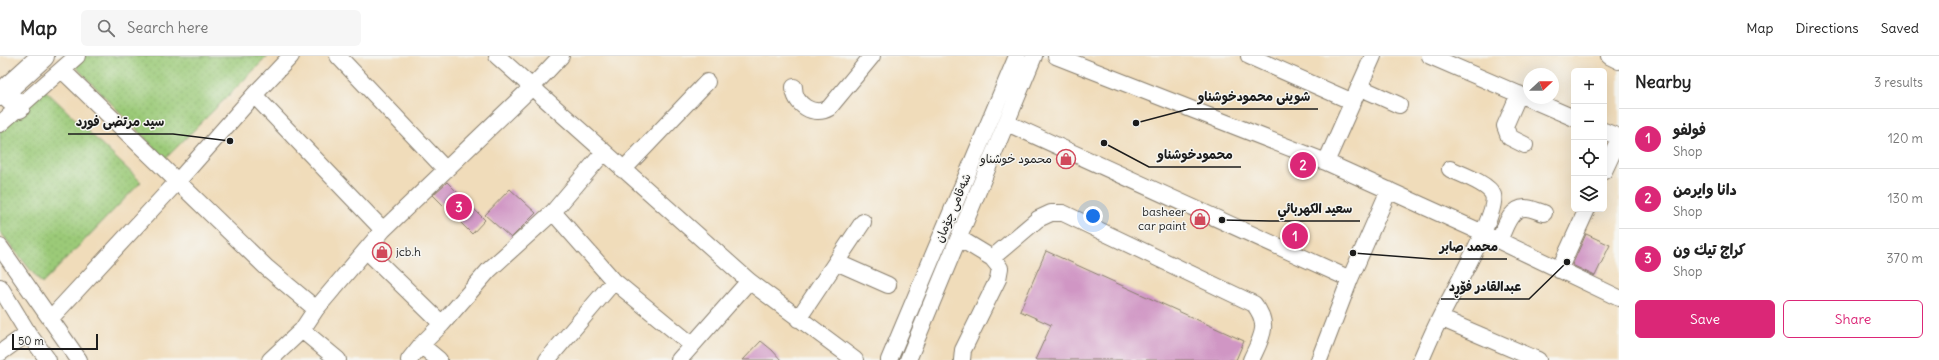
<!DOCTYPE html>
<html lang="en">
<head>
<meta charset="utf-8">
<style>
	:root { --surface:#fff; --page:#f6f6f6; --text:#222; --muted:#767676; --line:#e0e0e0; --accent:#db2777 }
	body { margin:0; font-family:Delius,"Playpen Sans Arabic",sans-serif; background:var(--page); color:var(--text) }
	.controls { position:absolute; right:12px; top:12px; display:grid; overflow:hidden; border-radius:6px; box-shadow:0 4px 16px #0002 }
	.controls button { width:36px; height:36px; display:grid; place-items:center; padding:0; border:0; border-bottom:1px solid var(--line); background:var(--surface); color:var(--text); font:20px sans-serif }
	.compass { position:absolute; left:1523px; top:12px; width:36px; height:36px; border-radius:50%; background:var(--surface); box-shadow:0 4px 16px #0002; rotate:68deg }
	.scale { position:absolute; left:12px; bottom:10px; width:86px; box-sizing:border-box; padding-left:4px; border:2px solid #1c1c1c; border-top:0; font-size:11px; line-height:14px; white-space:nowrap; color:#1c1c1c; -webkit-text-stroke:3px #f6f6f2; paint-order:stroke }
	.you { position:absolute; left:1093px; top:160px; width:14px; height:14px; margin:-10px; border:3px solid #fff; border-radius:50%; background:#1a73e8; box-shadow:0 0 0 6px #1a73e833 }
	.badge { display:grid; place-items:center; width:26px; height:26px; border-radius:50%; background:var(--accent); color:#fff; font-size:13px; font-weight:700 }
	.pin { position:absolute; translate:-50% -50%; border:2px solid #fff; box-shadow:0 1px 4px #0006 }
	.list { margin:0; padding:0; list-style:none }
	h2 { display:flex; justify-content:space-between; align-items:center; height:52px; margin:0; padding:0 16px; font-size:17px }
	h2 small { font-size:13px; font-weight:400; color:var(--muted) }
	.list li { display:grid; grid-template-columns:26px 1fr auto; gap:12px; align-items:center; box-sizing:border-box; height:60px; padding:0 16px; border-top:1px solid var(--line) }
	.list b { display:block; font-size:15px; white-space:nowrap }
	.list p { margin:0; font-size:13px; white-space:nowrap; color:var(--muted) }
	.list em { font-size:13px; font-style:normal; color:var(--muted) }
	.actions { display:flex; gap:8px; padding:12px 16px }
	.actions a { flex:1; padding:9px 0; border:1px solid var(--accent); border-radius:6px; text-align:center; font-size:14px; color:var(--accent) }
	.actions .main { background:var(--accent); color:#fff }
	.icon { flex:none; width:22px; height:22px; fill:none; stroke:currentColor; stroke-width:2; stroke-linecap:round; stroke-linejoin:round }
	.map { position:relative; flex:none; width:1619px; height:304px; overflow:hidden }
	header { display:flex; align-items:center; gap:24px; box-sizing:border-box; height:56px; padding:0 20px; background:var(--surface); border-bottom:1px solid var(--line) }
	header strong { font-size:19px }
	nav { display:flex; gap:22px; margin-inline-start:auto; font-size:14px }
	.search { width:280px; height:36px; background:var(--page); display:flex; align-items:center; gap:10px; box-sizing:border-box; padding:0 14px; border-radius:6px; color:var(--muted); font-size:15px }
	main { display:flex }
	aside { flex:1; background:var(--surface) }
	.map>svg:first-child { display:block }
	.grass { fill:url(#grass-dots); stroke:#5c734a }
	.building { fill:#d096c4 }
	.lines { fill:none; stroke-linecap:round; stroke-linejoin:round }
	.minor-casing { stroke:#867c6b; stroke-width:18 }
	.highway-casing { stroke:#867c6b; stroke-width:24 }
	.minor { stroke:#fff; stroke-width:16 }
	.highway { stroke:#fff; stroke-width:22 }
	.labels { text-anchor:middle; stroke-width:3; stroke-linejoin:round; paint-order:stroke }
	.poi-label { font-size:12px; fill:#1c1c1c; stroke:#f6f6f2; text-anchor:end }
	.street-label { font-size:12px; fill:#1c1c1c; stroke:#f6f6f2 }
	.leader { fill:none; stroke:#1c1c1c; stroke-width:1.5 }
	.callout-dot { fill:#1c1c1c; stroke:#f6f6f2; stroke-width:1.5 }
	.callout-label { font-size:13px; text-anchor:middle; font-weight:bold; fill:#1c1c1c; stroke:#f6f6f2; stroke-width:3; stroke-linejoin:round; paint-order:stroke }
</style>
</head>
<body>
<header>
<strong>Map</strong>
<div class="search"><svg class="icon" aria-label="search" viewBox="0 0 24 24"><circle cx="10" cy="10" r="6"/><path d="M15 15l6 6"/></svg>Search here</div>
<nav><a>Map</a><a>Directions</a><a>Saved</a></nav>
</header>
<main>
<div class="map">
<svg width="1619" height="304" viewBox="0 0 1619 304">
	<defs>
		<pattern id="grass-dots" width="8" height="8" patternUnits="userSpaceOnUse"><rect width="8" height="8" fill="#9bca78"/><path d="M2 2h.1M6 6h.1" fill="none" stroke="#85ad67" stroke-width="1.8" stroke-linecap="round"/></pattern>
	</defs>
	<rect width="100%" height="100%" fill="#f6f6f2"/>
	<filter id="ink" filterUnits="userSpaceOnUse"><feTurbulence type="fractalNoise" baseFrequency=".025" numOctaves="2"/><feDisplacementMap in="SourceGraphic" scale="8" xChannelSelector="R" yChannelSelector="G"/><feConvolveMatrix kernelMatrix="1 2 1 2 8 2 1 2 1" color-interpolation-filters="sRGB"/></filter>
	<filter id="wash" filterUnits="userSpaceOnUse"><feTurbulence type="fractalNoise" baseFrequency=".012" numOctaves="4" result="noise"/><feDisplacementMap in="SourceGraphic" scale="16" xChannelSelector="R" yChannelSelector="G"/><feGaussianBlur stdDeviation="0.9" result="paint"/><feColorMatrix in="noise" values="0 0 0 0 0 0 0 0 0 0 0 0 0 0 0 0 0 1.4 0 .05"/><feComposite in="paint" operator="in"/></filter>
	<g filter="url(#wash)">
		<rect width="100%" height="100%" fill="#f0dcba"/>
		<path class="grass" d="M84 0H268L165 103 74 9Z
			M45 34 141 126 42 228 0 176V74Z"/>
		<g id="blocks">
			<path class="building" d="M447 126 485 164 472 178 433 139Z
				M510 133 536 157 511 182 485 159Z
				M1586 178 1610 189 1595 220 1572 209Z
				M1046 195 1244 285 1236 304H1035L1051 269 1020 255Z
				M761 285 772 294 781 304H743Z"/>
		</g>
	</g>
	<g filter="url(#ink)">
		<use href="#blocks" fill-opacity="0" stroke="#867c6b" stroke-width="1"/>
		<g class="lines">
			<g class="minor-casing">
				<path id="minor" d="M338 0 446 114
					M497 0 749 225 855 304
					M1056 0 1326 106 1483 177 1619 242
					M1249 0 1353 46
					M1430 0 1574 62
					M1609 0 1619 5
					M62 14 267 212 316 253
					M794 31C794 49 814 61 829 52L872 0
					M1359 31 1399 49
					M1519 38 1505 70 1509 81 1525 89
					M254 39 383 174
					M1007 67 1350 223
					M0 68 77 0
					M1604 75 1619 81
					M1326 106 1373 0
					M623 114 707 26
					M1604 115 1619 83
					M553 156 614 225 692 289
					M959 182 992 202 1000 212 998 223 963 294 962 304
					M1499 185C1504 174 1510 151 1526 152 1531 152 1539 156 1544 157
					M0 191 79 304
					M366 194 442 268 421 289 409 304
					M992 202 1038 163 1051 157H1063L1254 248C1271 269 1261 282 1251 304
					M836 206 888 229
					M1559 214 1587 153
					M0 231 28 277 48 304
					M1440 262 1538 304
					M50 263 177 126 254 39 291 0
					M798 263 863 166
					M442 268 489 214 553 156 604 96
					M302 274 338 304
					M421 289 439 304
					M0 297 28 277
					M270 304 302 274 316 253 383 174 532 31 561 0
					M547 304 614 225
					M679 304 749 225
					M889 304 1017 0
					M908 304 1034 0
					M1319 304 1350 223 1389 134
					M1421 304C1427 290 1433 276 1440 262 1450 241 1499 157 1493 139 1489 128 1461 118 1450 113"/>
			</g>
			<g class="highway-casing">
				<path id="highway" d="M3 36 19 51
					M0 39 43 0"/>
			</g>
			<use href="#minor" class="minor"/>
			<use href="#highway" class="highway"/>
		</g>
	</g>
	<defs>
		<g id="shop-ring" transform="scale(1)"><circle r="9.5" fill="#f6f6f2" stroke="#d1495b" stroke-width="1.5"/><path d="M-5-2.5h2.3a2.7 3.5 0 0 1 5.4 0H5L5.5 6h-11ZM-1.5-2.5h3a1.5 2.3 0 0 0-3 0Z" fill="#d1495b"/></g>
	</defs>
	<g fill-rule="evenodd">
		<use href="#shop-ring" x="1066" y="103"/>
		<use href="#shop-ring" x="1200" y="163"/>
		<use href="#shop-ring" x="382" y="196"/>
	</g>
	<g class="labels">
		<g class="poi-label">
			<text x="1052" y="107">محمود خوشناو</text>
			<text x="1186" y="160">basheer<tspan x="1186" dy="14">car paint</tspan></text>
			<text x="396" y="200" text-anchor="start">jcb.h</text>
		</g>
		<g class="street-label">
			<text transform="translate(953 152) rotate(-67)" y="4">شەقامی چۆمان</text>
		</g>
	</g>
	<path class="leader" d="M1136 67L1189 53H1318M230 85L173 78H68M1104 87L1149 111H1241M1222 164L1270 165H1360M1353 197L1432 203H1507M1567 206L1529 243H1441"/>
	<g class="callout-dot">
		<circle cx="1136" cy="67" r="4"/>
		<circle cx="230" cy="85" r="4"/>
		<circle cx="1104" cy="87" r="4"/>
		<circle cx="1222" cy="164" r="4"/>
		<circle cx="1353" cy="197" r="4"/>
		<circle cx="1567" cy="206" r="4"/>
	</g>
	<g class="callout-label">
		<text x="1254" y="45">شوينى محمودخوشناو</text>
		<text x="120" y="70">سيد مرتضى فورد</text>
		<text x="1195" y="103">محمودخوشناو</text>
		<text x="1315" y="157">سعيد الكهربائي</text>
		<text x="1469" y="195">محمد صابر</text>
		<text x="1485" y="235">عبدالقادر فۆڕد</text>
	</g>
</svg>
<div class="controls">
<button>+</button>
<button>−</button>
<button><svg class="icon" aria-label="locate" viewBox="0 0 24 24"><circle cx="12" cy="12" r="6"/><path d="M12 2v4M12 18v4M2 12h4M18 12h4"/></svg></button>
<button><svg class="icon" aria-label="layers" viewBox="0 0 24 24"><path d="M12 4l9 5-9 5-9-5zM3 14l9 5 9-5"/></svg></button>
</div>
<svg class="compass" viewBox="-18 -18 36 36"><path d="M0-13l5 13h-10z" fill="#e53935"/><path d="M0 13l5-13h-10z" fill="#767676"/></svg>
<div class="scale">50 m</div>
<div class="you"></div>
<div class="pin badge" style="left:1295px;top:180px">1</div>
<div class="pin badge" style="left:1303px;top:109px">2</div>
<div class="pin badge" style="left:459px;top:151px">3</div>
</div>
<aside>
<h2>Nearby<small>3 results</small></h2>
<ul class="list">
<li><span class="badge">1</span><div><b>فولفو</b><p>Shop</p></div><em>120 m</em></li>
<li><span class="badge">2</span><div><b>دانا وایرمن</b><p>Shop</p></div><em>130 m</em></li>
<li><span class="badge">3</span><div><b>كراج تيك ون</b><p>Shop</p></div><em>370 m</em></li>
</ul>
<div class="actions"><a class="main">Save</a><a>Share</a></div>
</aside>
</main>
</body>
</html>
